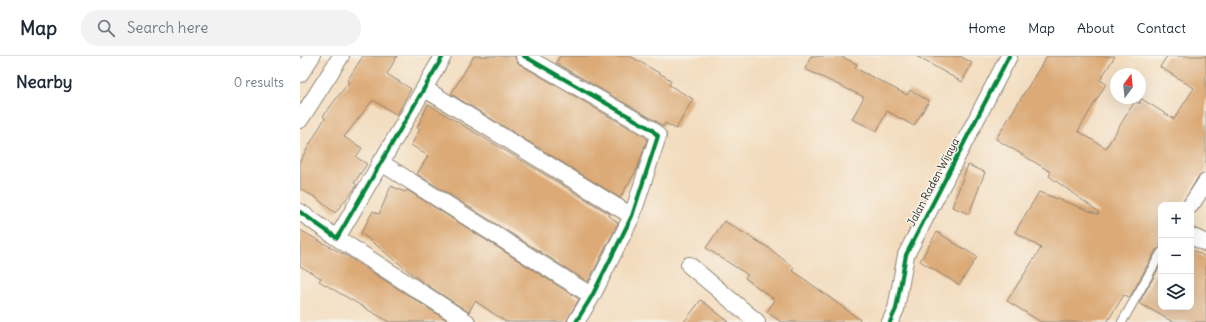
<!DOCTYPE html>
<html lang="en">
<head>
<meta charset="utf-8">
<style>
	:root { --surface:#fff; --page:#f2f2f3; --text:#1f2937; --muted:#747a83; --line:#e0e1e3 }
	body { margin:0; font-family:Delius,sans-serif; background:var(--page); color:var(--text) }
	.controls { position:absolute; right:12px; bottom:12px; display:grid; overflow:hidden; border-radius:8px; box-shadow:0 4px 16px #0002 }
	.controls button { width:36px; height:36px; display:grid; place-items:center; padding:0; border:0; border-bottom:1px solid var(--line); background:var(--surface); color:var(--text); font:20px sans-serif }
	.compass { position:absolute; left:810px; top:12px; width:36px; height:36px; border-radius:50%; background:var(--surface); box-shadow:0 4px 16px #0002; rotate:15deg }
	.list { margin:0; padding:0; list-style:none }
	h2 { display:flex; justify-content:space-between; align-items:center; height:52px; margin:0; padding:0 16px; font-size:17px }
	h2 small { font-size:13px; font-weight:400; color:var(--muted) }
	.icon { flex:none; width:22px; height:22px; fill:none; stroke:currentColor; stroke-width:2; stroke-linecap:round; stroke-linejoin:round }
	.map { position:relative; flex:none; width:906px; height:266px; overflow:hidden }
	header { display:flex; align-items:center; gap:24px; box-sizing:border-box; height:56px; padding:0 20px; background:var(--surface); border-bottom:1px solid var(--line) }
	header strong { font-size:19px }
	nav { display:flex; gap:22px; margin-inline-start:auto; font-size:14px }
	.search { width:280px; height:36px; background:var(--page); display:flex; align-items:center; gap:10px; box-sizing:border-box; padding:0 14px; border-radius:22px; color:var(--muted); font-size:15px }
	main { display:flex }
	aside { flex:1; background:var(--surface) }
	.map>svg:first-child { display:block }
	.building { fill:#dcaa77 }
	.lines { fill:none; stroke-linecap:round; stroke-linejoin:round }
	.lane-casing { stroke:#8f8474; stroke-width:10 }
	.street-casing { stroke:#8f8474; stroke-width:18 }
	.lane { stroke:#fff; stroke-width:8 }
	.street { stroke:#fff; stroke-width:16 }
	.cycleway-casing { stroke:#f7f3e8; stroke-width:6 }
	.cycleway { stroke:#00873e; stroke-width:4 }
	.labels { text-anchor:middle; stroke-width:3; stroke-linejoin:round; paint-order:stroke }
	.street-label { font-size:11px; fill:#2b2b2b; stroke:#f7f3e8 }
</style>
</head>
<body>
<header>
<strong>Map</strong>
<div class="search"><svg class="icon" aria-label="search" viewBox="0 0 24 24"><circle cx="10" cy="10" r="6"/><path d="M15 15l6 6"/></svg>Search here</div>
<nav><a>Home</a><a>Map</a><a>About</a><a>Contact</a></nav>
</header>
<main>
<aside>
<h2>Nearby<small>0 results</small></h2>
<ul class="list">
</ul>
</aside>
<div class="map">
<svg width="906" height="266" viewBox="0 0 906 266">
	<rect width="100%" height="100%" fill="#f7f3e8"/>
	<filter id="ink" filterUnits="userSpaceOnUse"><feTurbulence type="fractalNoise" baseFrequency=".025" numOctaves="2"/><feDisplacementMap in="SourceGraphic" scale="8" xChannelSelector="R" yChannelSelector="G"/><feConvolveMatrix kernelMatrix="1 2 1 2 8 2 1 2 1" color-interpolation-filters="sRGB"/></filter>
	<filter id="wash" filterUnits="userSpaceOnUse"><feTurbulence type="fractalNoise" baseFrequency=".012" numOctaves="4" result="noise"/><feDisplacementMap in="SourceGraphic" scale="16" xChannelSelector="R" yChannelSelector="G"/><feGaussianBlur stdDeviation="0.9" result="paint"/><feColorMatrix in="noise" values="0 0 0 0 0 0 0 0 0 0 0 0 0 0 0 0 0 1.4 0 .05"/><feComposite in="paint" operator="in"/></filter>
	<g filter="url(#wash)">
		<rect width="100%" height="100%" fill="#f3dcbe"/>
		<g id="blocks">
			<path class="building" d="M63 0H97L87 18 111 33 97 59 73 44 44 81 62 92 56 101 67 108 54 127 57 129 55 132 35 157 15 141 0 133V105L25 62 23 60 49 26 47 25Z
				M174 0H214L219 8 345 81 347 83 337 113 320 142 151 38Z
				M260 0H330L371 24 369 29 393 43 376 73 365 67 363 71 356 65 256 7Z
				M511 0H540L557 8 555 12 607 39 610 34 629 45 614 70 587 55 577 75 552 63 564 41 505 13Z
				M616 0H660L672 7 662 26Z
				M747 0H815L800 24 806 28 778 75 806 92 835 45 840 48V42L874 63 894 32 860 11 867 0H906V117L898 121 882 149H861V192L856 194 830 241 824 239 807 266H741L707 245 741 192 715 176 739 136 798 158 799 156 749 120 751 116 696 83Z
				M128 48 310 158 309 160 318 167 288 226 117 118 128 100 111 89 120 73 117 72Z
				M668 109 685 116 669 158 652 151Z
				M91 130 105 136 107 134 279 243 266 266H206L175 245 169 256 121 225 61 177 73 155 79 158Z
				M424 165 469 192 494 212 492 214 563 266H481L467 256 475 244 445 222 448 219 406 192Z
				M0 174 48 201 150 266H89L19 225 21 222 0 210Z
				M637 176 677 201 659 229 620 205Z
				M891 193 906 201V266H873L839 247 861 208V251H891Z
				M401 244 429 266H384Z"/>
		</g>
	</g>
	<g filter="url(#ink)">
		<use href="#blocks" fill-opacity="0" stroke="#8f8474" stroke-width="1"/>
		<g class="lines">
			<g class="lane-casing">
				<path id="lane" d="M822 266 861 197"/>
			</g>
			<g class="street-casing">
				<path id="street" d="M224 0 351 73 358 80 332 160 292 240 276 266
					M0 18 12 0
					M125 33 332 160
					M0 64 41 0
					M80 106 292 240
					M891 149 906 126
					M0 156 37 182 143 0
					M891 180 906 187
					M37 182 167 266
					M389 209 457 266
					M590 266 596 253 606 199 709 0"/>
			</g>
			<use href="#lane" class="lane"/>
			<use href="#street" class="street"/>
			<g class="cycleway-casing">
				<path id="cycleway" d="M224 0 351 73 358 80 332 160 292 240 276 266
					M0 156 37 182 143 0
					M590 266 596 253 606 199 709 0"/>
			</g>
			<use href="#cycleway" class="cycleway"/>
		</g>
	</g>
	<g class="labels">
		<g class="street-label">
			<text transform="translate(633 126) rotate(-62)" y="4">Jalan Raden Wijaya</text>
		</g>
	</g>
</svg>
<div class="controls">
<button>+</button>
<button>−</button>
<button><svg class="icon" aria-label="layers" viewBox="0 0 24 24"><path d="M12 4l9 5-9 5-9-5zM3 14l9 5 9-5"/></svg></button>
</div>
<svg class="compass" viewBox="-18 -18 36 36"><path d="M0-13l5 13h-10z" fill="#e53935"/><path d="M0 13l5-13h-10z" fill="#747a83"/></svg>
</div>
</main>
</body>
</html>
